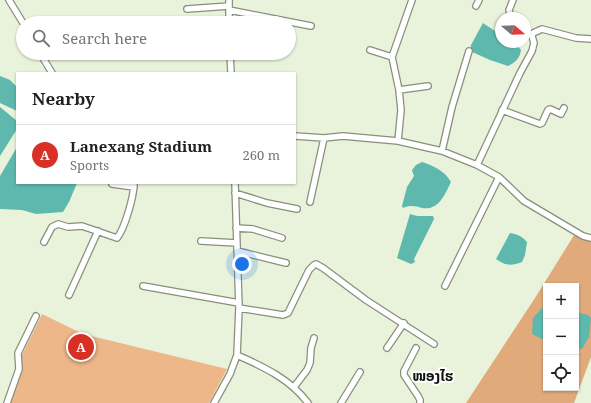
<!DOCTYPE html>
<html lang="en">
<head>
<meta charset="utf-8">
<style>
	:root { --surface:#fff; --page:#f6f6f6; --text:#202124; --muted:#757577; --line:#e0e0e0; --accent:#d93025 }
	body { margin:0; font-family:"Noto Serif","Noto Sans Lao",serif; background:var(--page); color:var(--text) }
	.controls { position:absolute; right:12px; bottom:12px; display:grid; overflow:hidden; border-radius:0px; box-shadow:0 1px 3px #0004 }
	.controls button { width:36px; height:36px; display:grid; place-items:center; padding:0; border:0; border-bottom:1px solid var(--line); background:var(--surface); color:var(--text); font:20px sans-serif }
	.compass { position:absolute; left:495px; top:12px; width:36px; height:36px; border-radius:50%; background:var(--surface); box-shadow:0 1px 3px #0004; rotate:109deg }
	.you { position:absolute; left:242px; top:264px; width:14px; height:14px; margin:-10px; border:3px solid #fff; border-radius:50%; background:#1a73e8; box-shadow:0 0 0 6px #1a73e833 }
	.badge { display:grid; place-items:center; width:26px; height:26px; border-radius:50%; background:var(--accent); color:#fff; font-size:13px; font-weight:700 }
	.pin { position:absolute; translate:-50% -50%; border:2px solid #fff; box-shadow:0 1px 4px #0006 }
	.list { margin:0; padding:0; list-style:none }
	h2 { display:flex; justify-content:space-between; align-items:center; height:52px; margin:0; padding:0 16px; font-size:17px }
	h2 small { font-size:13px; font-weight:400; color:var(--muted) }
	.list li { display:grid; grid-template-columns:26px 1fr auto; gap:12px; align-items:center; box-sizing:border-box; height:60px; padding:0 16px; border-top:1px solid var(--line) }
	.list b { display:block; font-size:15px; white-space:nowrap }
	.list p { margin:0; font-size:13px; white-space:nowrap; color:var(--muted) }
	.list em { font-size:13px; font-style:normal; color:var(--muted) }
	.icon { flex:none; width:22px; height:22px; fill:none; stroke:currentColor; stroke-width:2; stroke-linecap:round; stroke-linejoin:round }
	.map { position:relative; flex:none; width:591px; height:403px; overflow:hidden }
	.search { position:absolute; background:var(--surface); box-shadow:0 1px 3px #0004; left:16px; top:16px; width:280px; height:44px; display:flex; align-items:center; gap:10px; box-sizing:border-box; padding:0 14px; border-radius:22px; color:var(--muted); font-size:15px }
	.panel { position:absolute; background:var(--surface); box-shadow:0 1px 3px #0004; left:16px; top:72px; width:280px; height:112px; border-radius:0px }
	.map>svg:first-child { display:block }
	.green { fill:#edb789 }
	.forest { fill:#e0aa7b; fill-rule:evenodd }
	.water { fill:#5eb8ad }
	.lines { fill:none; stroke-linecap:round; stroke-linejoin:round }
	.minor-casing { stroke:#88907b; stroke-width:8 }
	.minor { stroke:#fff; stroke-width:5.5 }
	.labels { text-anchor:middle; stroke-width:4; stroke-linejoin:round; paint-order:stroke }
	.quarter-label { font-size:14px; font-weight:bold; fill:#10130b; stroke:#fff }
</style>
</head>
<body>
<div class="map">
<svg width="591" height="403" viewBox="0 0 591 403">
	<rect width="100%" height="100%" fill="#e9f2da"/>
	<path class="green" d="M42 314 83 334 227 369 209 403H9L22 366 20 359Z"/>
	<path class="forest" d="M576 232 591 238V357L574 403H466L535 298ZM546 286H576V388H546Z"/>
	<path class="water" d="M483 23 501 35V42C509 42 516 42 521 50 520 58 516 62 508 66L490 60 470 51 471 45Z
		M0 76 10 80 17 87V111L0 103Z
		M0 107 17 121V129L0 156Z
		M17 147V183H77L69 202 63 212 36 214 22 210 0 209V176Z
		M422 162C434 166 445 171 451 182 445 194 439 211 422 208 416 206 410 205 403 208L402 206 407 187 414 176 412 170 416 165Z
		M410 214 417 216H433L434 219 414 259 415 262 411 264 397 258Z
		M510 233C517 234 522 236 527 242L525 255 522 262C511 266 506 266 496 259Z
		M546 304V341L532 334 533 318Z
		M576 312 588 315 591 318 589 337 582 349 576 348Z"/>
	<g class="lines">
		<g class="minor-casing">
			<path id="minor" d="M9 0 23 23
				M229 0V23
				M476 6 479 0
				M187 9 229 6
				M229 10 311 26
				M511 18 509 10 513 0
				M531 34 542 29 576 38 591 39
				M370 50 392 57
				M40 53 52 73
				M230 53 231 73
				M399 90 428 86
				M502 110 540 124 542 123 548 110 550 109 561 114 564 108
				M295 136 324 138 343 136 398 141 442 151 477 165 499 177 524 201 583 236 591 238
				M398 141 401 110 399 90 392 57 412 0
				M442 151 452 107 469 51
				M477 165 520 73 532 51 534 43 532 36 525 29
				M112 184 134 187
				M235 193 267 203 297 209
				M310 202 324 138
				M236 228 253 229 282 238
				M201 241 237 243
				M44 242 52 227 58 224 68 227 82 226 117 238C125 228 134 196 134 183
				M237 251 286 263
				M143 286 239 303
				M445 286 499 177
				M69 295 98 231
				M239 308 283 315 288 313 309 270 314 265 316 264 323 268 366 300 434 344
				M387 348 404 323
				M416 348 404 371V375L418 396 420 400V403
				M237 355C264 367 290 379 308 403
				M294 387 307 370 310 363 311 348 314 338
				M7 403 19 369 18 353 36 316
				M214 403 230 374 237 355 239 308 235 183
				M341 403 360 372"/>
		</g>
		<use href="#minor" class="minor"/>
	</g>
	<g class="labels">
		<g class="quarter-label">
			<text x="433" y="381">ໜອງໄຮ</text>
		</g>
	</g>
</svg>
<div class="controls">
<button>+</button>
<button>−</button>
<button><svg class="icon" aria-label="locate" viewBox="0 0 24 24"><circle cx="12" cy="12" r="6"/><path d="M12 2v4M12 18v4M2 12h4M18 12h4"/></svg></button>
</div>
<svg class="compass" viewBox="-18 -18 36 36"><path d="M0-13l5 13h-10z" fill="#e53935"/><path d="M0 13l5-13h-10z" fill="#757577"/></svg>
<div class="you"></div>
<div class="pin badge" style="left:81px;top:347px">A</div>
<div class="search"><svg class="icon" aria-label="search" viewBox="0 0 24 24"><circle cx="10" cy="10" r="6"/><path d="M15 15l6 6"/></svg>Search here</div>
<section class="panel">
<h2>Nearby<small></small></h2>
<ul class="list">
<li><span class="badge">A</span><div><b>Lanexang Stadium</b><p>Sports</p></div><em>260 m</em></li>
</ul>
</section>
</div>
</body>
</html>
